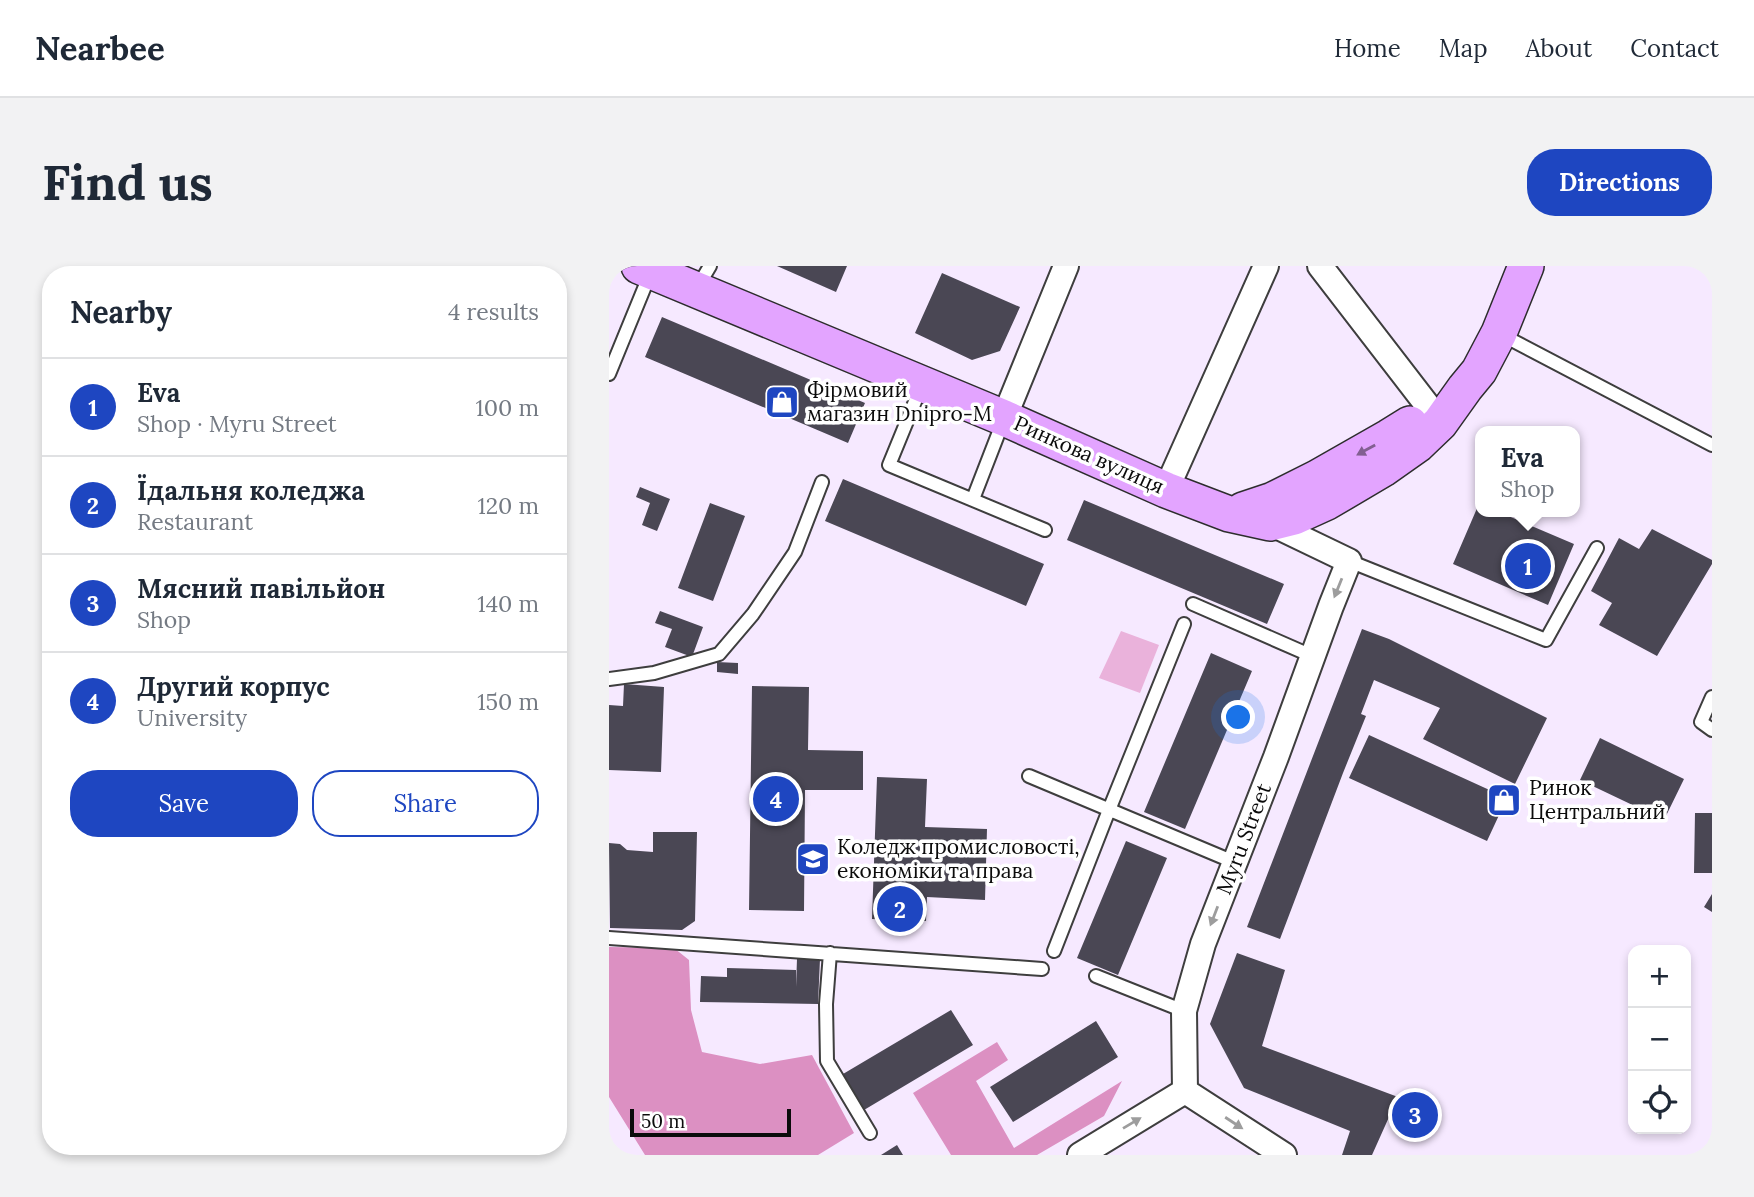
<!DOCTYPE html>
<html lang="en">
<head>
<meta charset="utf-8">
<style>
	:root { --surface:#fff; --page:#f2f2f3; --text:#1f2937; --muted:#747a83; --line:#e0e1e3; --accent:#1e46c1 }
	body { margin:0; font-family:Lora,serif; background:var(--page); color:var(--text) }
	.controls { position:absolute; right:21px; bottom:21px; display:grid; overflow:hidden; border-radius:14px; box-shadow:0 4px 10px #0003 }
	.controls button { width:63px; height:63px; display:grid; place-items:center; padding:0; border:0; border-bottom:2px solid var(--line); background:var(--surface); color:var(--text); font:35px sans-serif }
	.scale { position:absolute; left:21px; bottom:18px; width:161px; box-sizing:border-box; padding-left:7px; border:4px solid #0b0b0b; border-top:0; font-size:19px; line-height:24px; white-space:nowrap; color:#0b0b0b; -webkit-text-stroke:5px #fff; paint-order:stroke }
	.you { position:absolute; left:630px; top:452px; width:24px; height:24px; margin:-18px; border:5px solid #fff; border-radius:50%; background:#1a73e8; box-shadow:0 0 0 10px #1a73e833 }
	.badge { display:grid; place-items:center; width:46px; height:46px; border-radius:50%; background:var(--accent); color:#fff; font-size:23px; font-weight:700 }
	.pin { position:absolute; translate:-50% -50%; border:4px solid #fff; box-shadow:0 2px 7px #0006 }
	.popup { position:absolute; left:866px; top:160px; width:105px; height:91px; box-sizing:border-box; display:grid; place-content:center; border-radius:14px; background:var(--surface); filter:drop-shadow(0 2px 5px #0005); font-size:23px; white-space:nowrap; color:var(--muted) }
	.popup b { font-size:26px; color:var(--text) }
	.popup::after { content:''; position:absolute; left:50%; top:100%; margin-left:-14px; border:14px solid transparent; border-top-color:var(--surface) }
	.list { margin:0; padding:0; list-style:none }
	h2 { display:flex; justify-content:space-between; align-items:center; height:91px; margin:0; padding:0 28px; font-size:30px }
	h2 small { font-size:23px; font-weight:400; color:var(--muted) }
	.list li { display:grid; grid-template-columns:46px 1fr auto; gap:21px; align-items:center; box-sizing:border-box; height:98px; padding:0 28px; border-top:2px solid var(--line) }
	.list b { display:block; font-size:26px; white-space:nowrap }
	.list p { margin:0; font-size:23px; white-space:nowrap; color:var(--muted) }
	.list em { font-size:23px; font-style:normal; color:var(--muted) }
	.actions { display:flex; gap:14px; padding:21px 28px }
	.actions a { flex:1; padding:16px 0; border:2px solid var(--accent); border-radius:28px; text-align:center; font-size:24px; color:var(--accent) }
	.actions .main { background:var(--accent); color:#fff }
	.icon { flex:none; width:38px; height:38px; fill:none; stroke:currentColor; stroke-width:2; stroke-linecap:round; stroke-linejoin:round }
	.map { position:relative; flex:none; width:1103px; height:889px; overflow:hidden; border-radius:28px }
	header { display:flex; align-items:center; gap:42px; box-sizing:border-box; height:98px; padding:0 35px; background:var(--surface); border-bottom:2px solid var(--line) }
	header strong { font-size:33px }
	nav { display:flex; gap:38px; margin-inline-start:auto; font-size:24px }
	.intro { display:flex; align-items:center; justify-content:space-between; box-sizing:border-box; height:168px; padding:0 42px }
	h1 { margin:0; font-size:49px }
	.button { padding:18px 32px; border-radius:28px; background:var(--accent); color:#fff; font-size:24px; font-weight:700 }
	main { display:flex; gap:42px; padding:0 42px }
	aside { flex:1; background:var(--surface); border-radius:28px; box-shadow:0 4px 10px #0003 }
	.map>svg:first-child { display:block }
	.green { fill:#eab2db }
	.forest { fill:#dc90c2 }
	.building { fill:#4a4754 }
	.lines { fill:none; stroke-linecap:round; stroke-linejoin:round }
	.lane-casing { stroke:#3e3e3e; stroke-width:16 }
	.street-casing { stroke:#3e3e3e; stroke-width:28 }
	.secondary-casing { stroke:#2d2d2d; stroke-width:38 }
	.lane { stroke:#fff; stroke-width:12 }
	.street { stroke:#fff; stroke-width:24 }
	.secondary { stroke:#e3a4ff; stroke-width:35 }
	.oneway { fill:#825f91 }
	.oneway2 { fill:#9d9d9d }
	.labels { text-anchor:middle; stroke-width:7; stroke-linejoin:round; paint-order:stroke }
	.poi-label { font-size:21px; fill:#0b0b0b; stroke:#fff; text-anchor:start }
	.street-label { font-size:21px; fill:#0b0b0b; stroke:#fff }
</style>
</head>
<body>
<header>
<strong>Nearbee</strong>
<nav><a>Home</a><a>Map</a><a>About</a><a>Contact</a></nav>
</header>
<div class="intro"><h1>Find us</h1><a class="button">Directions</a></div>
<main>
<aside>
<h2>Nearby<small>4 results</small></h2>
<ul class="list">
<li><span class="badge">1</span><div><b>Eva</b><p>Shop · Myru Street</p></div><em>100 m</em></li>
<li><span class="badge">2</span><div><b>Їдальня коледжа</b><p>Restaurant</p></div><em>120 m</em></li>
<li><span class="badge">3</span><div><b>Мясний павільйон</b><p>Shop</p></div><em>140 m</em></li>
<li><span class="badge">4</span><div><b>Другий корпус</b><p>University</p></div><em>150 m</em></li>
</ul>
<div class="actions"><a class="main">Save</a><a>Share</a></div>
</aside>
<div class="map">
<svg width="1103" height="889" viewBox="0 0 1103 889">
	<rect width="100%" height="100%" fill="#f6e9ff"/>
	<path class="green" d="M512 365 550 379 531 427 490 412Z"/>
	<path class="forest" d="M0 681 65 682 80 694 82 744 93 786 151 798 203 789 245 867 209 889H36L0 831Z
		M388 776 399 794 367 815 405 882 513 815 495 850 428 889H342L304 827Z"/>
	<path class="building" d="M168 0H238L227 26Z
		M333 7 411 41 391 85 363 94 306 67Z
		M53 51 256 137 239 177 36 91Z
		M234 213 435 298 417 340 216 255Z
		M31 221 61 233 48 265 33 259 41 237 27 231Z
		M872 233V246H890L965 278 939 339 844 298Z
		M475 234 675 318 658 358 458 274Z
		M101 237 136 250 104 335 69 322Z
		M1043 263 1103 294V298L1048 390 990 359 1003 337 982 325 1010 272 1030 283Z
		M51 345 94 361 83 391 56 381 63 363 46 357Z
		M753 363 780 373 938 452 906 518 814 473 831 442 765 414 752 448 757 450 734 507 671 673 638 661Z
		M602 387 643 405 576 563 535 546Z
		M108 396 129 397V408L108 406Z
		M15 418 55 421 52 506 0 504V439L14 440Z
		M143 420 200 421 199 484 254 485V524H196L195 645 140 644Z
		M760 469 898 532 878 575 740 512Z
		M991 472 1075 513 1055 554 971 514Z
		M268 511 318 513 316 561 378 563 376 634 318 631 317 655 263 653Z
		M1086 547H1103V607H1085Z
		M44 566H88L86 655 73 664 1 662 0 577 11 578 18 584 44 586Z
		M517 575 558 592 509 709 468 692Z
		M1103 628V646L1095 641Z
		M628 687 676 704 653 780 789 831 763 889H733L741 865 635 822 601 758Z
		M188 693H211L209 738 91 736 92 710 118 711V702L187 704V721Z
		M342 744 364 779 255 844 234 808Z
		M487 755 509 791 404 856 381 821Z
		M288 879 294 889H272Z"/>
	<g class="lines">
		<g class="lane-casing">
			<path id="lane" d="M88 22 101 0
				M893 69 1103 179
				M0 108 41 8
				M312 121 280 199 436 264
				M364 233 395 153
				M740 295 937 374 988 282
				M584 338 703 390
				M0 413 45 407 110 388 144 348 186 286 213 216
				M1103 431 1092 456 1103 464
				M420 510 625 596
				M0 672 433 703
				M445 685 500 544 575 358
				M221 687 217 738 218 795 261 867
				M487 710 575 745"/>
		</g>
		<g class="street-casing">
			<path id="street" d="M711 0 822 144
				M395 152 457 0
				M557 224 657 0
				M576 825 575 745 594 678 667 491 722 340 740 295 661 257
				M576 825 675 889
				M471 889 576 825"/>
		</g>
		<g class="secondary-casing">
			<path id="secondary" d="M30 0 395 152 557 224 620 248 661 257 685 251 718 236 774 203 808 179 831 157 856 122 870 105 890 67 917 0
				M634 244 664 234 708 212 780 171 801 158"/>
		</g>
		<use href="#lane" class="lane"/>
		<use href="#street" class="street"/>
		<use href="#secondary" class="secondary"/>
	</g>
	<defs><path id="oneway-solid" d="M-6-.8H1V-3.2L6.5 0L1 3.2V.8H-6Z" transform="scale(1.75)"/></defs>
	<use class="oneway" href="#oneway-solid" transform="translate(757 184) rotate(151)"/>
	<g class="oneway2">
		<use href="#oneway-solid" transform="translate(729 322) rotate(112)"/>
		<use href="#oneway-solid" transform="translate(605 650) rotate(111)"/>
		<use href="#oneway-solid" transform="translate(523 857) rotate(-31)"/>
		<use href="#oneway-solid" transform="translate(625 857) rotate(33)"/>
	</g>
	<defs>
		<g id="shop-square" transform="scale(1.75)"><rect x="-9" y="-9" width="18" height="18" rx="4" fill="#1e46c1" stroke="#fff"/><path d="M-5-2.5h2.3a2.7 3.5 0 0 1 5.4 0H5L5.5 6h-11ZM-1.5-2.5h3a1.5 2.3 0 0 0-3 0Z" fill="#fff"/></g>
		<g id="university-square" transform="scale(1.75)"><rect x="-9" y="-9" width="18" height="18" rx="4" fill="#1e46c1" stroke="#fff"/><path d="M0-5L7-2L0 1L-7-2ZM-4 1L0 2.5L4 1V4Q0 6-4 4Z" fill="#fff"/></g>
	</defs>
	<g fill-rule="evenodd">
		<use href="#shop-square" x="173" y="136"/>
		<use href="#shop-square" x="895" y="534"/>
		<use href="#university-square" x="204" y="593"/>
	</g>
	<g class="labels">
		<g class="poi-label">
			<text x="198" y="131">Фірмовий<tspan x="198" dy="24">магазин Dnipro-M</tspan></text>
			<text x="920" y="529">Ринок<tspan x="920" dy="24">Центральний</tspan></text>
			<text x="228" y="588">Коледж промисловості,<tspan x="228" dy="24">економіки та права</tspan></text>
		</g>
		<g class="street-label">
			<text transform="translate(480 189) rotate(24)" y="7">Ринкова вулиця</text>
			<text transform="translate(635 573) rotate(-69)" y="7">Myru Street</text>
		</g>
	</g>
</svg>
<div class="controls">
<button>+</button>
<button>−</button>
<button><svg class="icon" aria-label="locate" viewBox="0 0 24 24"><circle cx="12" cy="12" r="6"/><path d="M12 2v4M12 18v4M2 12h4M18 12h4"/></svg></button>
</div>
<div class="scale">50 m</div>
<div class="you"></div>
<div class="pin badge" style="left:919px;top:300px">1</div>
<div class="popup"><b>Eva</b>Shop</div>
<div class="pin badge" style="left:291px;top:643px">2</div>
<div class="pin badge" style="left:806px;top:849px">3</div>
<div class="pin badge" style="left:167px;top:533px">4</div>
</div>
</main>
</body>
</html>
